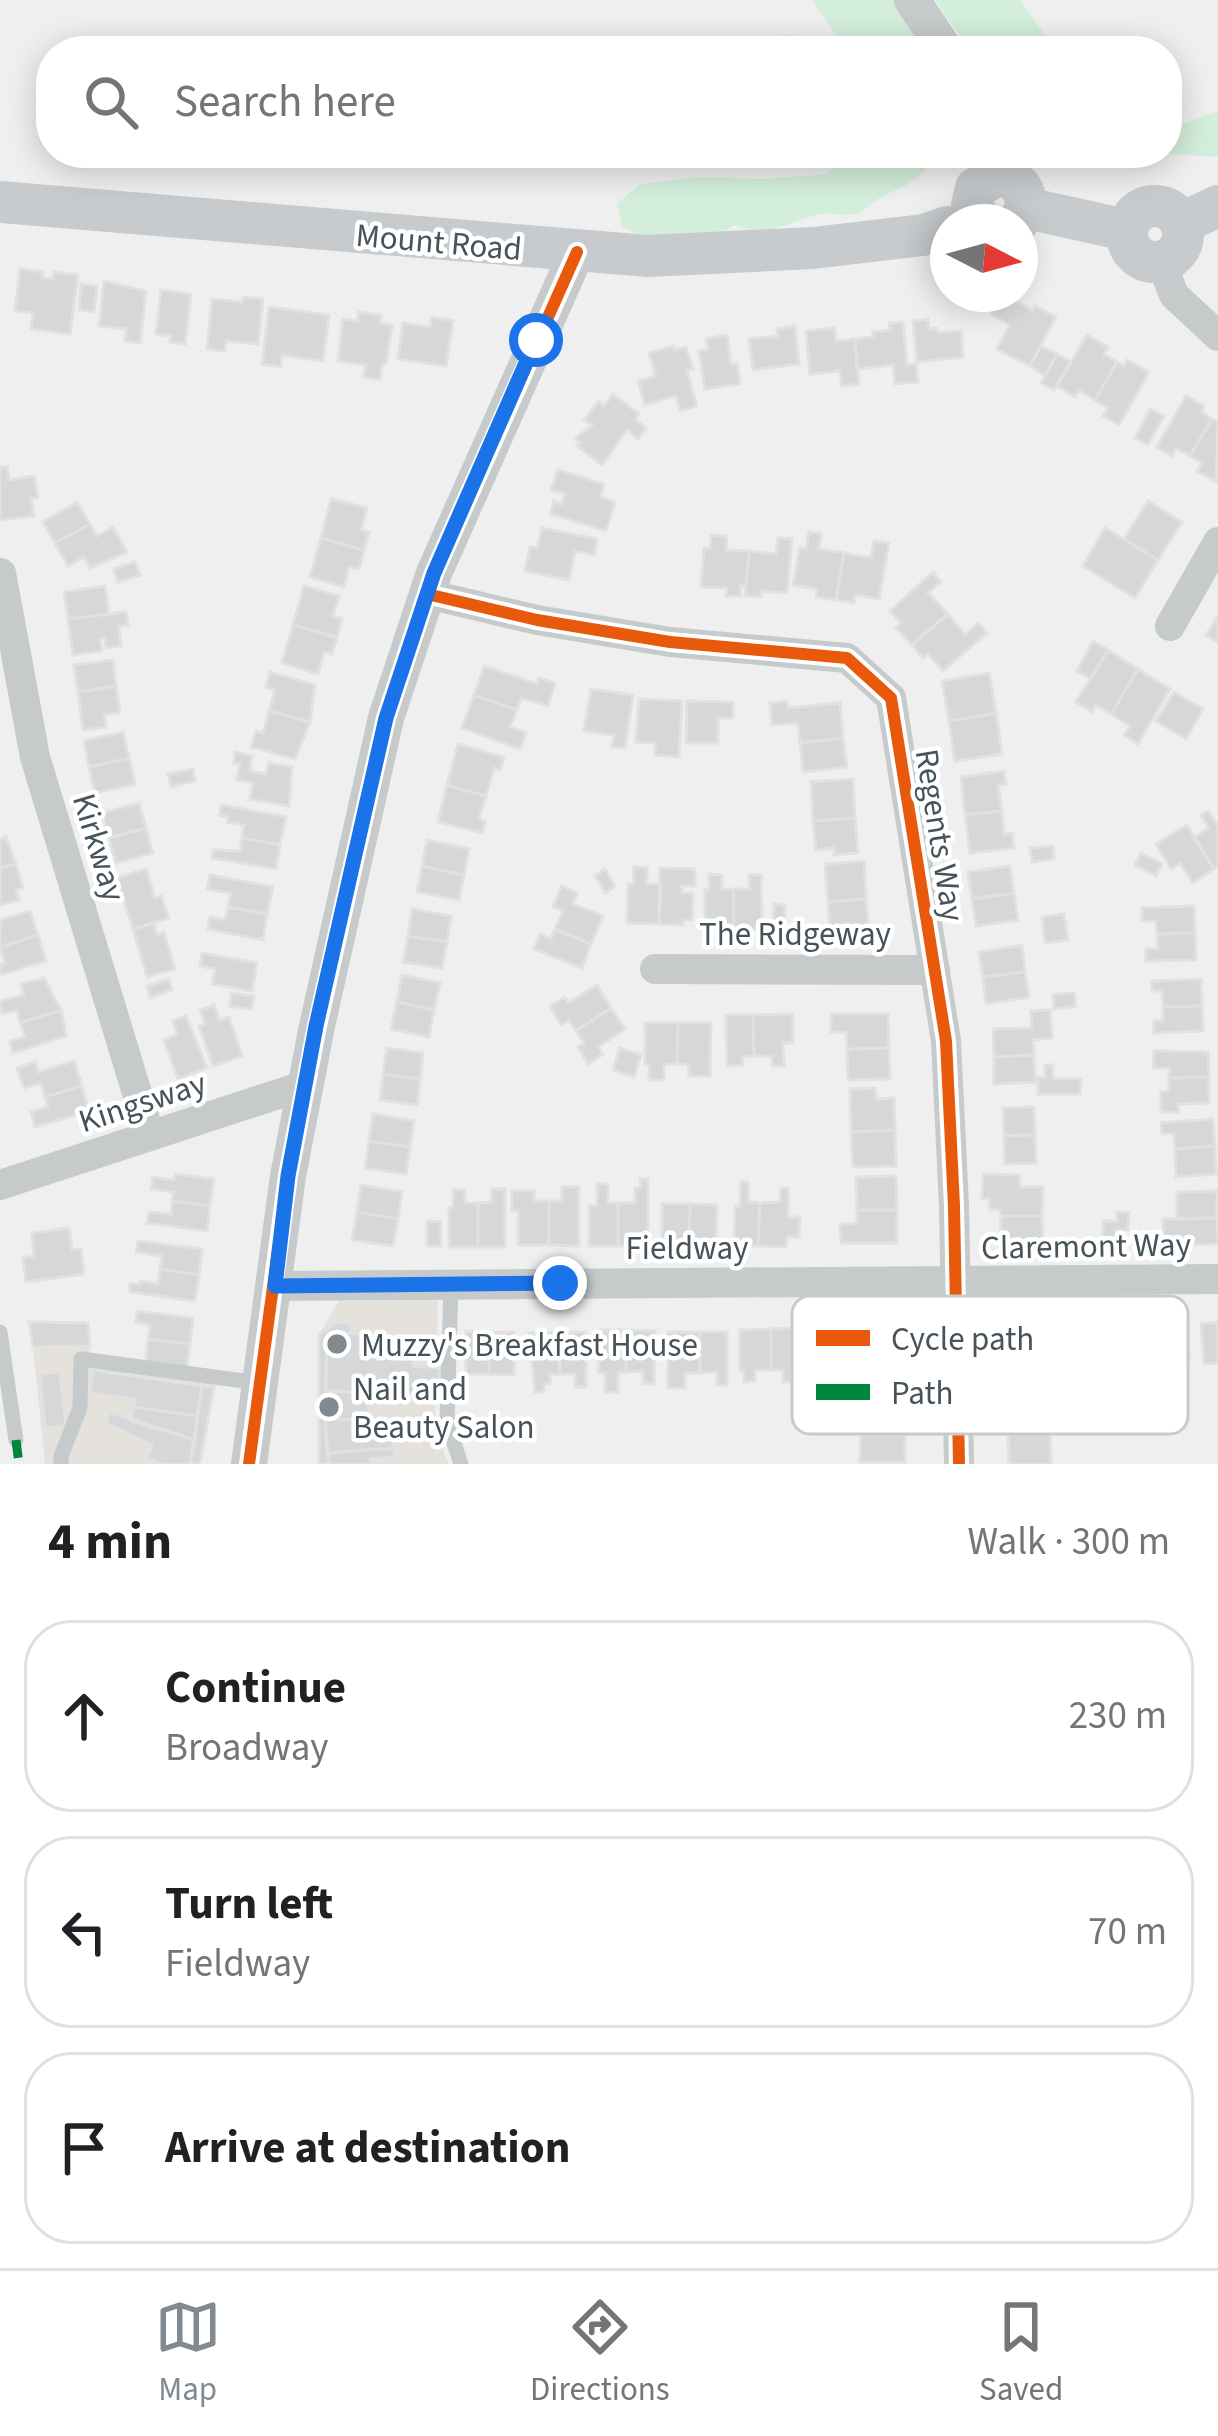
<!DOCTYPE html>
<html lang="en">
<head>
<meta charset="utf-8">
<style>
	:root { --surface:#fff; --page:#f2f2f2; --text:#202124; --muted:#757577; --line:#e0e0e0; --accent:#828a8f }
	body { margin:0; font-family:"Source Sans 3",sans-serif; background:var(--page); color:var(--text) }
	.compass { position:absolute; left:930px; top:204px; width:108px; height:108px; border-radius:50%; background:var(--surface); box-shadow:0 6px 30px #0003; rotate:96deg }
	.stop { position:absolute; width:36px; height:36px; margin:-27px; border:9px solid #1a73e8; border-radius:50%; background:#fff }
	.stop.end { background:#1a73e8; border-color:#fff; box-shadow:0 3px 12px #0008 }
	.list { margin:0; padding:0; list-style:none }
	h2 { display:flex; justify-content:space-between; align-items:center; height:156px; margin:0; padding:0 48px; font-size:51px }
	h2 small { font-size:39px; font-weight:400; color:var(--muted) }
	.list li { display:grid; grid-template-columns:78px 1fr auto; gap:36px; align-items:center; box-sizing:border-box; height:192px; margin:0 24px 24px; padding:0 24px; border:3px solid var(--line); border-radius:48px }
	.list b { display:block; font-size:45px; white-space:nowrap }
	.list p { margin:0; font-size:39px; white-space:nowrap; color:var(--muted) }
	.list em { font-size:39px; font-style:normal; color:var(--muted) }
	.icon { flex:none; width:66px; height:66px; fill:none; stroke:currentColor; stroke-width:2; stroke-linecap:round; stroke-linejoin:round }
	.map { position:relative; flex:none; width:1218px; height:1464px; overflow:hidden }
	.search { position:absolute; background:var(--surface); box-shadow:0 6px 30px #0003; left:36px; right:36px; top:36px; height:132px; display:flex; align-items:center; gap:30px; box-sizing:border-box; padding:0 42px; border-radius:48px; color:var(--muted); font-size:45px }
	.sheet { height:804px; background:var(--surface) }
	nav { display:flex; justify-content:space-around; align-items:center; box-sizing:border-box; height:168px; border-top:3px solid var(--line); background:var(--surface); font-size:33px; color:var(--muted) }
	nav a { display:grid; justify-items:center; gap:6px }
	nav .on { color:var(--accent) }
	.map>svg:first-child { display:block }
	.commercial { fill:#e5e2dd }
	.green { fill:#d3eedb }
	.building { fill:#d6d7d8; stroke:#e1e1e2; stroke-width:3 }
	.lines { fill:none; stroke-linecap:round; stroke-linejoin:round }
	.service { stroke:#c6cacb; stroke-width:15 }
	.minor { stroke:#c6cacb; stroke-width:30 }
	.tertiary { stroke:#c6cacb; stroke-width:36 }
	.secondary { stroke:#c7cbce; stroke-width:42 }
	.quiet { stroke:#00873e; stroke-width:9; stroke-dasharray:18 9; stroke-linecap:butt }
	.cycleway-casing { stroke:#fff; stroke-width:20 }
	.cycleway { stroke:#e8590c; stroke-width:12 }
	.route { stroke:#1a73e8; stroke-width:15 }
	.poi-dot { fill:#828a8f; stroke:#fff; stroke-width:4.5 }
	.labels { text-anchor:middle; stroke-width:9; stroke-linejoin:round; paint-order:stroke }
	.street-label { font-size:33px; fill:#46535b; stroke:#fff }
	.poi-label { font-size:33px; fill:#46535b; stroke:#fff; text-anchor:start }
	.key { fill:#fff; stroke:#c8cbce; stroke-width:3 }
	.key-label { font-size:33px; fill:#46535b }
</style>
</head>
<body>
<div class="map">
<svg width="1218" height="1464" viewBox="0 0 1218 1464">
	<rect width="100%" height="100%" fill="#f0efef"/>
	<path class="commercial" d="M438 1300 435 1432 449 1464H319V1335L339 1301Z
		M90 1346 91 1356 217 1372 199 1464H45L33 1347Z"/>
	<path class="green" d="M812 0H894L930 51H847Z
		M935 0H1020L1056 51H970Z
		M1218 111V157L1159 153H1167V130Z
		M849 153H933C924 183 901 186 878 199 869 204 864 213 854 214 842 216 829 212 817 215 788 222 765 239 735 225L715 236 647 240 622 226 617 204 640 184 699 177 763 179 827 174Z"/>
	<path class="building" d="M794 37V51H763V38Z
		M668 153H684L685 164H669Z
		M20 269 43 272 42 278 53 279 54 272 78 275 70 334 31 329 33 313 15 311Z
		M104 281 146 291 140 343 125 341 127 329 99 326Z
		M81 284 97 286 94 312 79 310Z
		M161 290 191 294 185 344 170 342 171 336 156 334Z
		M1002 294 1032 310 1035 306 1056 317 1030 366 997 349 1010 325 991 314Z
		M243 297 263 299 258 344 226 341 225 351 207 349 212 299 242 302Z
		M269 307 329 315 323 361 282 355 281 367 262 364Z
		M359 312 381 315 380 323 392 325 386 364H382L380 380 364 377 366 365 338 361 343 319 357 321Z
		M432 317 453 321 446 366 398 359 403 323 430 327Z
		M928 319 929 329 937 328 938 333 961 331 963 357 917 362 913 321Z
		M903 322 907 365 916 364 918 382 895 384 893 365 857 369 855 339 873 337V332L890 330 889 323Z
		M795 326 799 364 753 370 749 339 778 336 777 329Z
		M835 328 836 341 855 339 859 384 842 386 840 371 810 374 806 331Z
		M727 335 731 364 737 363 740 384 705 389 699 351 708 349 706 339Z
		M1087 335 1108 347 1104 354 1117 362 1095 400 1079 390 1075 397 1057 386Z
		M673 346 674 350 686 347 693 369 687 371 697 406 680 411 676 396 645 405 638 381 656 376 649 353Z
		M1041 346 1057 354 1045 376 1030 366Z
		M1057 354 1071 362 1054 390 1041 383Z
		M1127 360 1149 372 1119 425 1103 416 1108 408 1095 400 1117 362 1124 366Z
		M613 394 639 414 635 419 646 428 638 439 627 430 602 465 577 446 580 442 575 439 592 425 584 420 599 401 604 406Z
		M1186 396 1204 406 1201 412 1212 419 1190 456 1176 448 1172 456 1157 447Z
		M1150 409 1164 416 1148 445 1135 438Z
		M1212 419 1218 422 1216 482 1197 471 1202 463 1190 456Z
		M7 467 9 480 34 476 38 498 31 499 34 516 0 520V468Z
		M558 470 604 484 600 497 615 502 606 531 550 514 554 501 562 504 565 494 551 490Z
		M331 499 367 508 361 530 369 532 364 550 321 538Z
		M1148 501 1182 522 1158 560 1124 539Z
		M77 502 90 524 55 543 43 522Z
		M90 524 97 536 113 527 127 552 90 568 84 557 68 566 55 543Z
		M542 528 597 539 594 555 575 551 569 580 525 571 530 547 537 548Z
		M1105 528 1158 560 1135 598 1083 566Z
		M809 532 821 534 819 549 844 553 836 600 816 597 817 589 793 585 800 548 806 549Z
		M711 535 727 536 726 550 749 551 746 587 741 586 740 596H726L727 588 701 587 704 548 710 549Z
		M321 538 364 550 359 569 349 567 344 587 310 577Z
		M778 538 792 539 787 593 762 591 761 597 745 596 749 551 776 554Z
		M874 541 889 543 879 599 856 595 854 603 836 600 844 553 871 558Z
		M135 562 140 575 118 582 114 569Z
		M933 572 941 582 928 593 948 614 912 645 896 628 901 623 890 611Z
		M105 586 109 614 68 619 64 592Z
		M304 586 339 596 333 616 342 619 337 637 293 625Z
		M126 612 128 625 119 627 121 646 106 648 105 638 100 639 102 651 73 655 68 619Z
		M948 614 965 635 978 623 987 633 943 671 928 654 923 658 912 645Z
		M1218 616V643L1206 635Z
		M293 625 337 637 332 654 324 652 318 674 282 663Z
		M1093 641 1108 650 1091 679 1077 671Z
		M1108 650 1138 669 1111 714 1096 705 1092 712 1076 702Z
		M113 660 116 686 78 692 74 665Z
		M484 666 537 684 539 678 555 683 548 706 521 698 517 710 474 695Z
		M1138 669 1170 689 1138 744 1124 735 1130 726 1111 714Z
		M270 672 315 685 310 722 269 711 275 690 266 687Z
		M989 673 996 713 949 721 942 681Z
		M116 686 120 712 104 715 106 727 83 730 78 692Z
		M591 689 633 695 625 748 612 747 614 735 584 731Z
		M1174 692 1203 709 1186 739 1156 721Z
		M474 695 517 710 510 727 526 733 520 749 462 728Z
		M639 699 682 701 679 757 655 755V743L636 742Z
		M687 701 733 702V718H718V743H686Z
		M787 701 788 708 840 703 843 738 800 743 798 723 772 725 770 703Z
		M269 711 310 722 295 759 251 747 256 731 263 733Z
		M996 713 1002 754 955 761 949 721Z
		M123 732 129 758 89 767 84 741Z
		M843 738 847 767 803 772 800 743Z
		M458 744 504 757 500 770 494 768 486 796 447 785Z
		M235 752 252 756 250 771 266 774 269 763 292 767 289 806 250 799 253 783 237 780 240 764 234 763Z
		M129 758 135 784 95 793 89 767Z
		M193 769 195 781 171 787 168 774Z
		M1004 771 1006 784 998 785 1002 811 965 815 961 777Z
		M853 779 855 818 813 821 811 782Z
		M447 785 486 796 479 819 485 821 482 833 438 822Z
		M139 803 146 828 109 838 102 813Z
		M222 805 286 817 280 845 242 838 244 825 227 822 228 817 219 815Z
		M1002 811 1004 834 1012 833 1014 848 970 853 965 815Z
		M1208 811 1218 826V866L1214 869 1194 838 1209 828 1201 815Z
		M855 818 858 853 834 855V848L816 850 813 821Z
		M1187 825 1214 869 1193 883 1180 863 1171 869 1156 844Z
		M146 828 153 853 116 863 109 838Z
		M6 837 16 864 0 868V839Z
		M242 838 280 845 276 869 212 858 213 850 240 851Z
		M427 840 469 849 464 875 422 866Z
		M1053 846 1054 859 1032 862 1030 848Z
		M1141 853 1162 864 1156 876 1135 865Z
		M864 861 866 899 828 902 825 864Z
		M16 864 23 888 16 890 19 900 0 905V868Z
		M422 866 464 875 459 900 417 892Z
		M1010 866 1014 893 972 899 968 872Z
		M634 867 647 868V884H661L659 924 627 923 628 884H633Z
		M660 868 695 869V886H682V893H693L692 920H683V925L659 924Z
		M146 869 155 898 161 896 169 918 133 929 117 878Z
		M605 869 615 886 606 893 595 876Z
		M709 874 722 875V890L733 889 734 929 705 930V890H709Z
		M210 875 273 887 267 914 228 907 231 893 207 889Z
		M749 875H761L762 929H734L733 889H749Z
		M562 886 577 893 573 904 603 916 591 944 555 929 563 911 553 907Z
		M1014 893 1018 920 976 926 972 899Z
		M866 899 869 930 830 933 828 902Z
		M774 904 785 905 784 927 773 926Z
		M1194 906 1195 933 1157 934 1156 921H1142V908Z
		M228 907 267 914 263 940 208 929 210 917 225 920Z
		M412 909 451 916 447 942 408 936Z
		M30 911 38 935 0 947V920Z
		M1064 914 1068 940 1045 943 1042 917Z
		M154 923 157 935 164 932 175 969 147 977 133 929Z
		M555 929 591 944 582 968 534 949 540 934 551 939Z
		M1195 933 1196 960 1146 961V949H1158L1157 934Z
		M38 935 46 961 0 975V964L5 963 0 947Z
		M408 936 447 942 442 968 403 962Z
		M1022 945 1025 972 983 977 979 952Z
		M202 953 257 963 252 991 212 984 215 969 200 966Z
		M1025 972 1029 997 986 1004 983 977Z
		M402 975 440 983 434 1010 397 1002Z
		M44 978 61 1010 20 1023 17 1010 2 1014 0 1001 24 995 21 984Z
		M169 979 172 990 150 998 147 986Z
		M1201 979 1202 1006 1163 1007 1162 991H1152V981Z
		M597 985 611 1008 576 1031 569 1020 561 1025 550 1006 565 997 568 1003Z
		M232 993 254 996 251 1009 229 1006Z
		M1074 993 1076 1006 1054 1009 1053 995Z
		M397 1002 434 1010 429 1037 391 1029Z
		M214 1005 219 1020 229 1017 242 1056 213 1066 199 1026 205 1024 200 1010Z
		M1202 1006 1203 1031 1154 1033V1021H1163V1007Z
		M611 1008 625 1029 598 1047 603 1054 588 1064 578 1047 584 1043 576 1031Z
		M61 1010 66 1036 13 1053 10 1041 25 1037 20 1023Z
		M1050 1010 1052 1038 1033 1040 1034 1055 994 1057 993 1029 1032 1028 1031 1011Z
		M793 1014V1043H783L784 1066H772V1056H754L753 1015Z
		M831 1014H888L889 1048 847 1049 846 1032H831Z
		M726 1015H753L754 1056 742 1057 743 1065 727 1066Z
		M186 1016 207 1068 178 1079 164 1040 177 1035 173 1021Z
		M645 1023H678L677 1064H664V1080H649V1064H645Z
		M678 1023H711L710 1076H689L688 1064H677Z
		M387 1048 423 1053 420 1079 383 1074Z
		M620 1048 641 1055 634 1077 613 1070Z
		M889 1048 890 1079 848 1080 847 1049Z
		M1154 1051 1208 1052 1209 1077 1169 1078V1068H1153Z
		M1034 1055 1035 1082 994 1084V1057Z
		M74 1061 82 1086 45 1097 41 1083 24 1088 17 1068 35 1062 38 1072Z
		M1045 1065H1053V1079H1081L1080 1094H1038V1077H1045Z
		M383 1074 420 1079 417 1105 380 1100Z
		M1209 1077V1103L1178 1104V1112H1161V1092L1169 1091V1078Z
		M82 1086 89 1111 35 1127 31 1112 48 1107 45 1097Z
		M875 1088 876 1099 894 1098 895 1130 851 1132 850 1089Z
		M1034 1107 1035 1135 1004 1136 1003 1108Z
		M373 1114 414 1121 410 1147 369 1141Z
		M1213 1119 1215 1146 1175 1149 1174 1133 1162 1134 1161 1123Z
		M895 1130 896 1166 853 1167 851 1132Z
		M1035 1135 1036 1163 1005 1164 1004 1136Z
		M369 1141 410 1147 406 1174 365 1168Z
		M1215 1146 1216 1174 1176 1177 1175 1149Z
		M175 1174 214 1179 210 1206 172 1201 174 1192 151 1189 153 1177 174 1180Z
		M983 1174 1019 1175 1020 1187H1043L1042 1216H1001L1000 1210H990L989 1198 982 1199Z
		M896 1176 897 1210H857L856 1177Z
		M640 1179H648V1246H618V1203H635V1188H641Z
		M741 1182H748V1202L760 1203 758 1246 734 1245 735 1206H740Z
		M597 1184H608V1203H618V1246H589V1206H597Z
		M361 1185 402 1192 398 1219 357 1212Z
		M562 1187H579V1246L549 1245V1201H562Z
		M781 1188H788V1217H800L799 1237H787L786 1247 758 1246 760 1203 780 1202Z
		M492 1189H505V1247H478V1203L492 1202Z
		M453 1190H465V1203H478V1247H449V1208H453Z
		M512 1191H534V1201H549V1245H518V1211H512Z
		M1217 1191V1218L1177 1219V1192Z
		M172 1201 210 1206 207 1231 147 1223 149 1212 171 1214Z
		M662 1204H690L689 1247 662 1246Z
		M690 1204 717 1205 716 1247H689Z
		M857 1210H897V1243H841L840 1224H857Z
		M357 1212 398 1219 393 1246 352 1240Z
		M1117 1212H1129L1128 1230H1116V1242H1103V1221H1117Z
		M1001 1216H1042L1043 1245 1000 1246Z
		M1217 1218 1218 1244 1164 1245 1163 1219Z
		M427 1221 441 1222V1246H427Z
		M69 1228 72 1250 81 1249 84 1274 26 1282 23 1258 34 1256 32 1233Z
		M138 1241 202 1249 199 1275 160 1269 162 1256 136 1252Z
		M160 1269 199 1275 195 1301 130 1292V1284L140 1285V1281L158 1284Z
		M137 1311 193 1318 190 1344 148 1339 150 1325 136 1322Z
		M29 1322 88 1323 90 1346 33 1347Z
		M337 1322 352 1324 351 1333H341L327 1343 325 1419 329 1464H319V1335Z
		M1218 1322V1363L1204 1364 1201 1324Z
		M1160 1323H1188L1189 1361 1161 1362Z
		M795 1328V1382H783V1370H771V1329Z
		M771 1329V1370H755V1381L744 1382V1371H740V1330Z
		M598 1330H626V1372H618V1392H605V1373H599Z
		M626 1330 655 1331 654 1384H643V1371L626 1372Z
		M466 1331 490 1333 489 1374H466Z
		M514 1332V1375L489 1374 490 1333Z
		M559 1332 560 1374H550V1384H544V1392H535L529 1333Z
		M559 1332H586V1387H575V1374H560Z
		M668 1332H700V1373H685V1388H668Z
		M700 1332H727V1385H717V1372L700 1373Z
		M341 1333 414 1337 413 1366 440 1368 438 1395 325 1391 327 1343Z
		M148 1339 190 1344 186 1371 145 1366Z
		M93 1370 202 1386 197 1416 134 1407 135 1399 90 1393Z
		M60 1372 66 1426 45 1428 40 1374Z
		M202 1386 214 1387 201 1458 199 1464H190Z
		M325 1391 398 1393V1406L368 1405 370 1420 325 1419Z
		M134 1407 197 1416 195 1440 131 1421Z
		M861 1409H905V1435H861Z
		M110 1412 195 1440 190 1464H161L147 1458 152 1445 106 1423Z
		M325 1419 370 1420V1437L394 1435V1448L327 1453Z
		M455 1419H469V1440L454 1439Z
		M1050 1432 1051 1464H1009L1008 1433Z
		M861 1435H905V1462H860Z
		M394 1448 395 1457 371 1459 372 1464H329L327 1453Z"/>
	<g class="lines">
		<path class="service" d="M451 1285 447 1422 461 1464
			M0 1332 16 1440
			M61 1464V1456L80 1408 81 1359 259 1383"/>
		<path class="minor" d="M1161 262 1174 295 1218 336
			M1 573 35 757 150 1136
			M427 594 537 620 670 642 847 658 891 698 946 1041 954 1206 959 1464
			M1170 626 1218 542
			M655 969 935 970
			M0 1185 306 1085
			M275 1286 1218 1279"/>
		<path class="tertiary" d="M912 0 946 51
			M249 1464 288 1176 317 1026 386 718 434 573 577 252"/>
		<path class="secondary" d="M0 202 648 256 813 248 923 235 948 227
			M1127 234a28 28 0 1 1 56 0a28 28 0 1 1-56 0Z
			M1026 208 1126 230
			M981 222 972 205 976 188 997 175C1023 178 1034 201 1018 222
			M1182 223 1218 206"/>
		<path class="quiet" d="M16 1440 19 1464"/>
		<g class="cycleway-casing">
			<path id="cycleway" d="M427 594 537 620 670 642 847 658 891 698 946 1041 954 1206 959 1464
				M249 1464 288 1176 317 1026 386 718 434 573 577 252"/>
		</g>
		<use href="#cycleway" class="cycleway"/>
	</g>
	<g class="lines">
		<path class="route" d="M536 340 434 573 386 718 316 1026 288 1176 275 1286 560 1283"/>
	</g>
	<g class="poi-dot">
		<circle cx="337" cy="1344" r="12"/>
		<circle cx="329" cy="1407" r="12"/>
	</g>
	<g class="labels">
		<g class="street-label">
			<text transform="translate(439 241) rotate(5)" y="12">Mount Road</text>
			<text transform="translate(941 835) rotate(81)" y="12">Regents Way</text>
			<text transform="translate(100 847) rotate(73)" y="12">Kirkway</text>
			<text x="795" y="945">The Ridgeway</text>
			<text transform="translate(142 1101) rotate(-18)" y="12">Kingsway</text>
			<text transform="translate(1086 1245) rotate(-1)" y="12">Claremont Way</text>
			<text x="687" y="1259">Fieldway</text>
		</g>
		<g class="poi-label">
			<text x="361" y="1356">Muzzy's Breakfast House</text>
			<text x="353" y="1400">Nail and<tspan x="353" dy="38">Beauty Salon</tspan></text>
		</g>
	</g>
	<rect x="792" y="1296" width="396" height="138" rx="18" class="key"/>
	<rect x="816" y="1330" width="54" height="16" fill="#e8590c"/>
	<rect x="816" y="1384" width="54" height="16" fill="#00873e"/>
	<g class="key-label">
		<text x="891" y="1350">Cycle path</text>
		<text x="891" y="1404">Path</text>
	</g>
</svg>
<svg class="compass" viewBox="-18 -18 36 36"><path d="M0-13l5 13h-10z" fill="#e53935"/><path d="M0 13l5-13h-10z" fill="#757577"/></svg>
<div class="stop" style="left:536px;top:340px"></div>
<div class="stop end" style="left:560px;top:1283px"></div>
<div class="search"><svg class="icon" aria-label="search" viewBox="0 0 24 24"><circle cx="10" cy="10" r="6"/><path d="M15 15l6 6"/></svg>Search here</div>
</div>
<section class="sheet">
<h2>4 min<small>Walk · 300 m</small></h2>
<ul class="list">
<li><svg class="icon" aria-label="ahead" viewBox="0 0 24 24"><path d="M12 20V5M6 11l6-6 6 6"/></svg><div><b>Continue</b><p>Broadway</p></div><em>230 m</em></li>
<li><svg class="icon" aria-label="left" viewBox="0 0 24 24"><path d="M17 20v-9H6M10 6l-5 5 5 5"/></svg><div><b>Turn left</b><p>Fieldway</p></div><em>70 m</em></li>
<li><svg class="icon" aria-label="arrive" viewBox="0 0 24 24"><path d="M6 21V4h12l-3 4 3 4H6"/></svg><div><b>Arrive at destination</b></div></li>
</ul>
</section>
<nav>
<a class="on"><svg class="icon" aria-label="map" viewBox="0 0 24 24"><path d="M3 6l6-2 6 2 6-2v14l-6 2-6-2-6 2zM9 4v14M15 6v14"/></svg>Map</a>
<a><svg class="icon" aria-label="directions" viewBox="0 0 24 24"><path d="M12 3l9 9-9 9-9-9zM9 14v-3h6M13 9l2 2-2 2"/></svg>Directions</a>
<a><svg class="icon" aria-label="saved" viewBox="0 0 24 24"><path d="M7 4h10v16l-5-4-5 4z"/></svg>Saved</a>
</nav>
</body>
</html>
